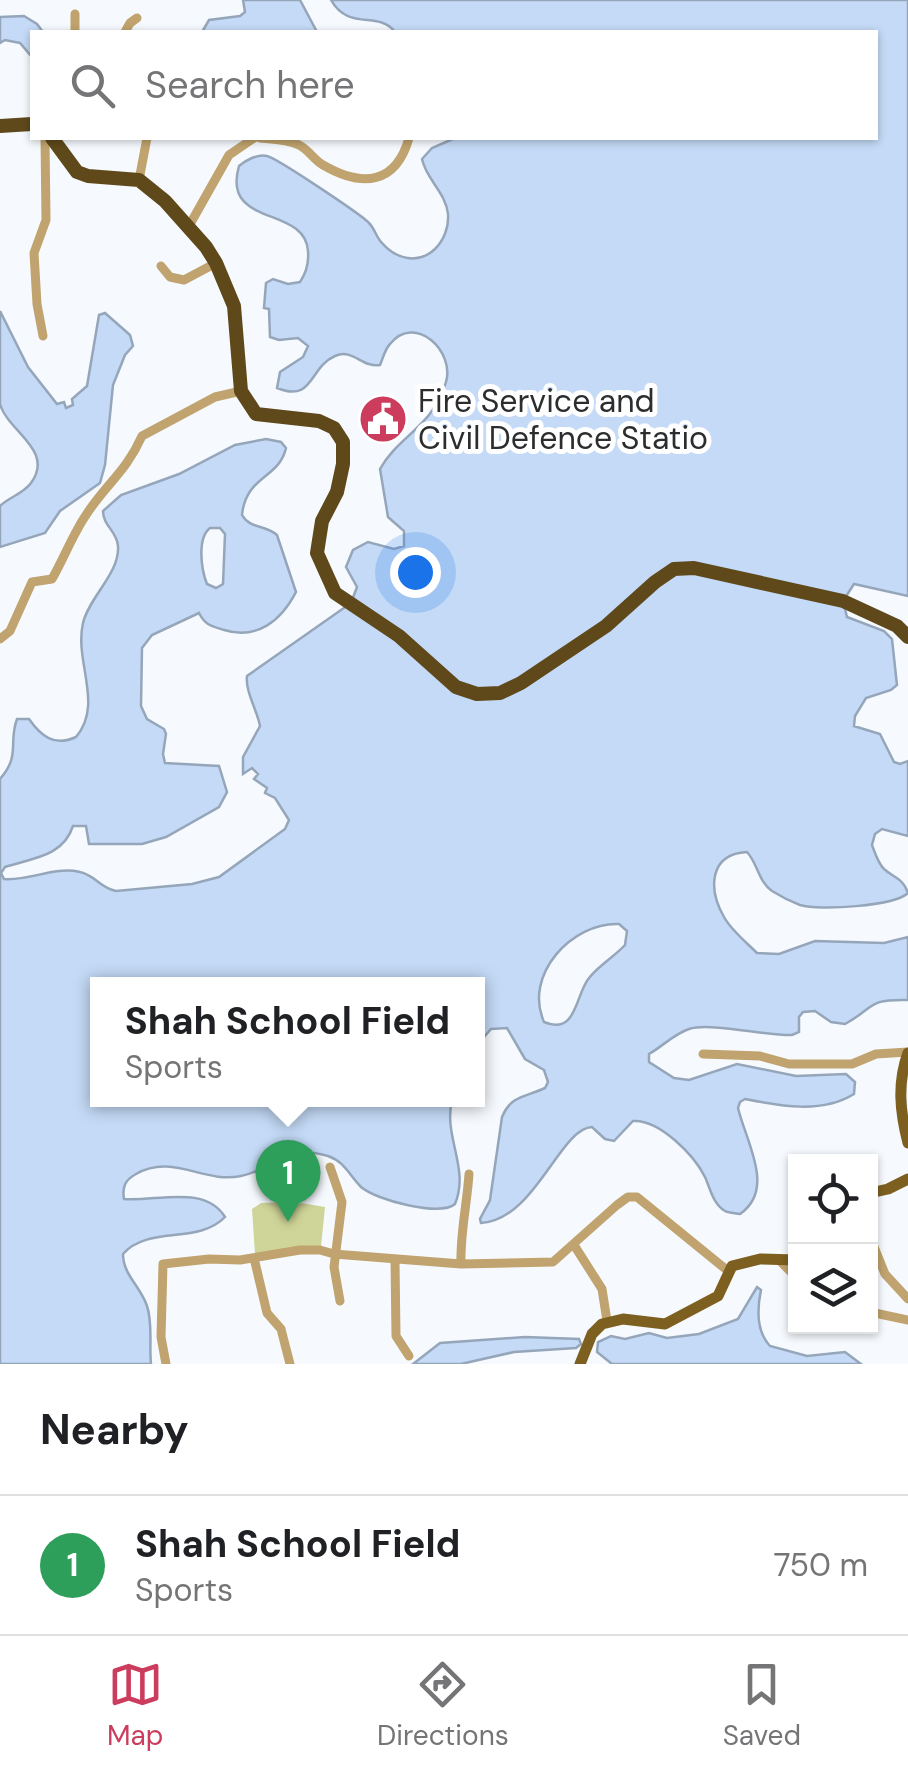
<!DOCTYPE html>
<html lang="en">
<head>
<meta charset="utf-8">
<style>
	:root { --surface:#fff; --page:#f6f6f6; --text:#202124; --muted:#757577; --line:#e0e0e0; --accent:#cb3c5d }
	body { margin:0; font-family:"DM Sans",sans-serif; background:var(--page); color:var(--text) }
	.controls { position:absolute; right:30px; bottom:30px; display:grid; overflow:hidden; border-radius:0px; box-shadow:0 2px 8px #0004 }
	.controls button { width:90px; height:90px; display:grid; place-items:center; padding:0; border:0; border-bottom:2px solid var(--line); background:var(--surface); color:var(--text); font:50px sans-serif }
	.you { position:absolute; left:415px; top:572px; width:35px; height:35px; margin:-25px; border:8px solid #fff; border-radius:50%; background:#1a73e8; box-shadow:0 0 0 15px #1a73e833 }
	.badge { display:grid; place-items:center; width:65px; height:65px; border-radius:50%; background:var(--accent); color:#fff; font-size:32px; font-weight:700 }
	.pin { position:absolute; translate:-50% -82px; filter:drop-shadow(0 2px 5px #0008) }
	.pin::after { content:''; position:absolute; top:52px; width:35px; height:30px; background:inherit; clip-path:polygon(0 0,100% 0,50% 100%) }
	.popup { position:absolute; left:90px; top:977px; width:395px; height:130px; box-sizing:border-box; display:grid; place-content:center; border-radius:0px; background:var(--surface); filter:drop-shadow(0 2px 8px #0005); font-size:32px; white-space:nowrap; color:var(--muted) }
	.popup b { font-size:38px; color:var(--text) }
	.popup::after { content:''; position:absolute; left:50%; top:100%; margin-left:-20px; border:20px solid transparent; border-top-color:var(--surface) }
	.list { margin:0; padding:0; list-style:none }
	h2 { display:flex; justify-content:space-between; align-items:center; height:130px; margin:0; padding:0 40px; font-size:42px }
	h2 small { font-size:32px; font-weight:400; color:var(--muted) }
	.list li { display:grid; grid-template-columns:65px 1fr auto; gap:30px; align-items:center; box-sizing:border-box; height:140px; padding:0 40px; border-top:2px solid var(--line) }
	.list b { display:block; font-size:38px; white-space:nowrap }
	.list p { margin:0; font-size:32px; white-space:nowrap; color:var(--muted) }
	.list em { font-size:32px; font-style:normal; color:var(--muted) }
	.icon { flex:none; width:55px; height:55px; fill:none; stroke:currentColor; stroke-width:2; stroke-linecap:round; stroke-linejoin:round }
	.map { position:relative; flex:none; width:908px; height:1364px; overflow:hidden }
	.search { position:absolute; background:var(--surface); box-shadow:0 2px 8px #0004; left:30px; right:30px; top:30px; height:110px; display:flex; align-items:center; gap:25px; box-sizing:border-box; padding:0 35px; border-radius:0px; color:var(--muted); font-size:38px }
	.sheet { height:270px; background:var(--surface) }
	nav { display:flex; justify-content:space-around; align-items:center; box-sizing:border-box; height:140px; border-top:2px solid var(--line); background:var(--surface); font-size:28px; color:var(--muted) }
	nav a { display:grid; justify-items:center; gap:5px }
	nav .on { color:var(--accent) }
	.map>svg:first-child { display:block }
	.green { fill:#cfd598 }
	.water { fill:#c4daf6; stroke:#96a6ba; stroke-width:2.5; fill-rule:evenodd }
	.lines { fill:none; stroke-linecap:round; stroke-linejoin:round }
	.minor { stroke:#c0a36e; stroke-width:9 }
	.major { stroke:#7d5f20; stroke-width:11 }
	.highway { stroke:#5f491b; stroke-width:14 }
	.labels { text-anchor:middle; stroke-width:10; stroke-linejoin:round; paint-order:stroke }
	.poi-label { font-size:32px; fill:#2b2d2f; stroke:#fff; text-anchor:start }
</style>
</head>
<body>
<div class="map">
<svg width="908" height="1364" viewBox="0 0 908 1364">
	<rect width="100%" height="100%" fill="#f6fafe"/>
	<path class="green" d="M294 1202 295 1205 301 1203 325 1207 321 1247 255 1254 252 1209 261 1203Z"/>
	<path class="water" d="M243 0H300L317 32H202L209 20 240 16 245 12Z
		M331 0H908V596L854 584 843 601 847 617 884 631 892 639 897 685 891 690 866 698 855 716 854 726 880 734 894 762 900 764 908 761V836L882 829 875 834 872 845C875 853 878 863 884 869 894 878 903 878 908 893 894 906 820 911 800 905 792 902 780 896 772 891 758 881 758 864 747 852 709 854 708 889 724 917 731 930 746 942 757 953L779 954 815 941 884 943 908 937V1000C866 999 876 1007 845 1024L831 1022 815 1011 803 1012 799 1017V1032L792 1035C766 1036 710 1022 689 1029 674 1034 663 1046 649 1054V1062L674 1078 689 1080 737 1064 796 1076 846 1074 855 1082 854 1094C822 1114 780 1106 745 1099L740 1102 738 1108C746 1142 776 1189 740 1214 735 1213 728 1213 725 1211 713 1204 710 1188 705 1177 694 1155 659 1119 633 1121L614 1141 605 1139 592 1127C560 1128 535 1220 481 1223L480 1219 490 1200 502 1117C511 1095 526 1097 545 1088L548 1082 544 1070 525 1059 507 1028 491 1029 478 1044V984H98V1100H452C443 1137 470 1168 455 1204 440 1217 376 1200 361 1187 349 1175 345 1162 328 1156 285 1143 276 1169 241 1176 204 1184 173 1153 136 1174 125 1180 122 1187 124 1199 155 1202 205 1184 225 1217 198 1245 148 1225 123 1254 123 1275 141 1287 147 1306 153 1324 149 1345 151 1364H0V779C21 755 8 743 17 719H29C41 736 54 747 76 737 104 704 74 662 83 623 89 597 120 573 118 546 117 531 103 526 103 511L121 495 179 474 235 445 266 439 281 442 286 448C279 479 246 475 242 515 250 529 266 525 277 535L296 592C281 621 257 640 224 630 211 626 205 625 199 613L152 635 142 648 141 706 147 719 164 729 166 734 163 754 165 763 219 766 227 792 219 807 166 837 142 844H89L86 826H73C63 857 32 858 5 867L1 873 4 879C30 881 54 866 80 872 95 875 100 888 116 891L192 884 219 877 285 829 289 820 275 798 265 793 267 788 254 779 258 774 252 768 243 774V757L260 726C257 710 245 691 247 676L351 603 357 587 346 567 353 550 368 542 394 549 404 546V531L388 517 380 469C398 436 433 427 446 382 455 351 415 313 390 344 385 349 383 358 380 365 362 368 353 348 335 356 309 367 314 403 277 388L280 372 303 357 308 346 298 338 279 340 270 337 269 309 264 308 266 283 273 279 288 284 300 282C307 272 309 263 308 251 305 205 221 228 239 166 246 160 257 154 267 156 275 157 362 215 369 223 375 229 376 237 382 243 396 259 418 265 435 249 444 240 449 227 448 214 446 193 426 179 422 159L432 148 455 138H876V32H395C379 10 349 32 331 0ZM210 528H220L225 534 223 584 216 588 207 584C201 569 197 538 210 528ZM619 924 627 931 625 945C614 957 599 965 589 978 575 995 577 1036 544 1022 523 975 572 922 619 924Z
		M24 16 37 24 43 32H32V57L20 43 5 40 0 43V17Z
		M0 311 28 367 57 404 64 402 66 408 73 405 72 399 87 386 99 315 105 313 130 335 133 346 125 355 113 385 105 465 100 483 60 511 45 533 0 547V506C9 497 23 494 31 483 55 450 8 432 0 404 0 387 0 332 0 311Z
		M757 1287 761 1290C757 1309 756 1331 770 1346L807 1356 845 1352 861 1364H612L597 1352 598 1342 611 1336 625 1339 649 1333 667 1338 699 1334 738 1319Z
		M525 1337 579 1339 581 1344 576 1348 514 1352 461 1364H413L440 1343Z"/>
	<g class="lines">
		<path class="minor" d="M75 32V14
			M125 32 130 23 137 18
			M260 138C273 139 287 139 299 145 309 150 314 160 323 165 363 188 396 184 409 138
			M139 180 147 138
			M189 226 229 155 254 138
			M161 266 170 277 184 280 216 263
			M43 336 37 304 34 253 46 220 45 138
			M0 639 10 631 32 582 52 579C64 558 73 534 86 515 106 484 126 472 142 436L215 397 241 391
			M703 1054 760 1056 789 1064H852L876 1054 908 1052
			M330 1167 342 1202 334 1267 340 1301
			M870 1237 885 1274 908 1299
			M574 1245 602 1289 607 1321
			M254 1258 267 1313 281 1329 290 1364
			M778 1259 796 1277
			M395 1260 396 1336 409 1356
			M461 1264C460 1234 467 1204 469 1174
			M870 1312 908 1320
			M166 1364 161 1337 163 1264 209 1259 240 1260 300 1250H320L334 1254 461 1264 553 1262 617 1205 628 1197H637L728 1271"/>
		<path class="major" d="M908 1053C897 1083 900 1112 908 1143
			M870 1193 888 1189 908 1179
			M580 1364 592 1334 602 1324 623 1319 665 1324 718 1296 732 1266 760 1259 796 1260"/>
		<path class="highway" d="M0 126 32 124
			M52 138 77 172 88 176 139 180 165 201 206 247 216 263 234 306 241 391 256 414 319 421 334 428 343 442V464L337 492 322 521 317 553 335 593 399 636 456 687 477 694 500 693 521 683 606 626 655 582 674 569 694 568 843 601 897 626 908 637"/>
	</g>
	<defs>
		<g id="civic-disc" transform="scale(2.5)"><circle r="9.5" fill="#cb3c5d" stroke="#fff"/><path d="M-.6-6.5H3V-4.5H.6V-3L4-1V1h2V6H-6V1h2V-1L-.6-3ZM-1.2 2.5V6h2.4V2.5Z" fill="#fff"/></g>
	</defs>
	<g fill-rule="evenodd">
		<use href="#civic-disc" x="383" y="419"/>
	</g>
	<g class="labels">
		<g class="poi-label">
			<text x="418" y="412">Fire Service and<tspan x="418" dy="37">Civil Defence Statio</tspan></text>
		</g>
	</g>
</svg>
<div class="controls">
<button><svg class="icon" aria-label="locate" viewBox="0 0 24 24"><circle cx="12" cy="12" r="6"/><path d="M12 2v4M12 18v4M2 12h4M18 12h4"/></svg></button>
<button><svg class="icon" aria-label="layers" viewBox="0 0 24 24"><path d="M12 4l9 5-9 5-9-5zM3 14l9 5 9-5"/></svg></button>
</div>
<div class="you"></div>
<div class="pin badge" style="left:288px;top:1222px;background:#2e9e5b">1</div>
<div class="popup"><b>Shah School Field</b>Sports</div>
<div class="search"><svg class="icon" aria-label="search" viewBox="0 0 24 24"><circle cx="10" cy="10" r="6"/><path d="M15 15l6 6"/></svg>Search here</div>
</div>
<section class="sheet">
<h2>Nearby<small></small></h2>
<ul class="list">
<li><span class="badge" style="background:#2e9e5b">1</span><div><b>Shah School Field</b><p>Sports</p></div><em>750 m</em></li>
</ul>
</section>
<nav>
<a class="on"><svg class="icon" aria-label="map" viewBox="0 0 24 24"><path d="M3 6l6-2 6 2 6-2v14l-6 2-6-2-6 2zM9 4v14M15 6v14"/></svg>Map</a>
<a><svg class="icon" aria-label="directions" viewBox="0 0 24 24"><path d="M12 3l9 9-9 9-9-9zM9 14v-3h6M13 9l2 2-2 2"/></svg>Directions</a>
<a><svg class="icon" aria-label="saved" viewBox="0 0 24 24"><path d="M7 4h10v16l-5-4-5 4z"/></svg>Saved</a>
</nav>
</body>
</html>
